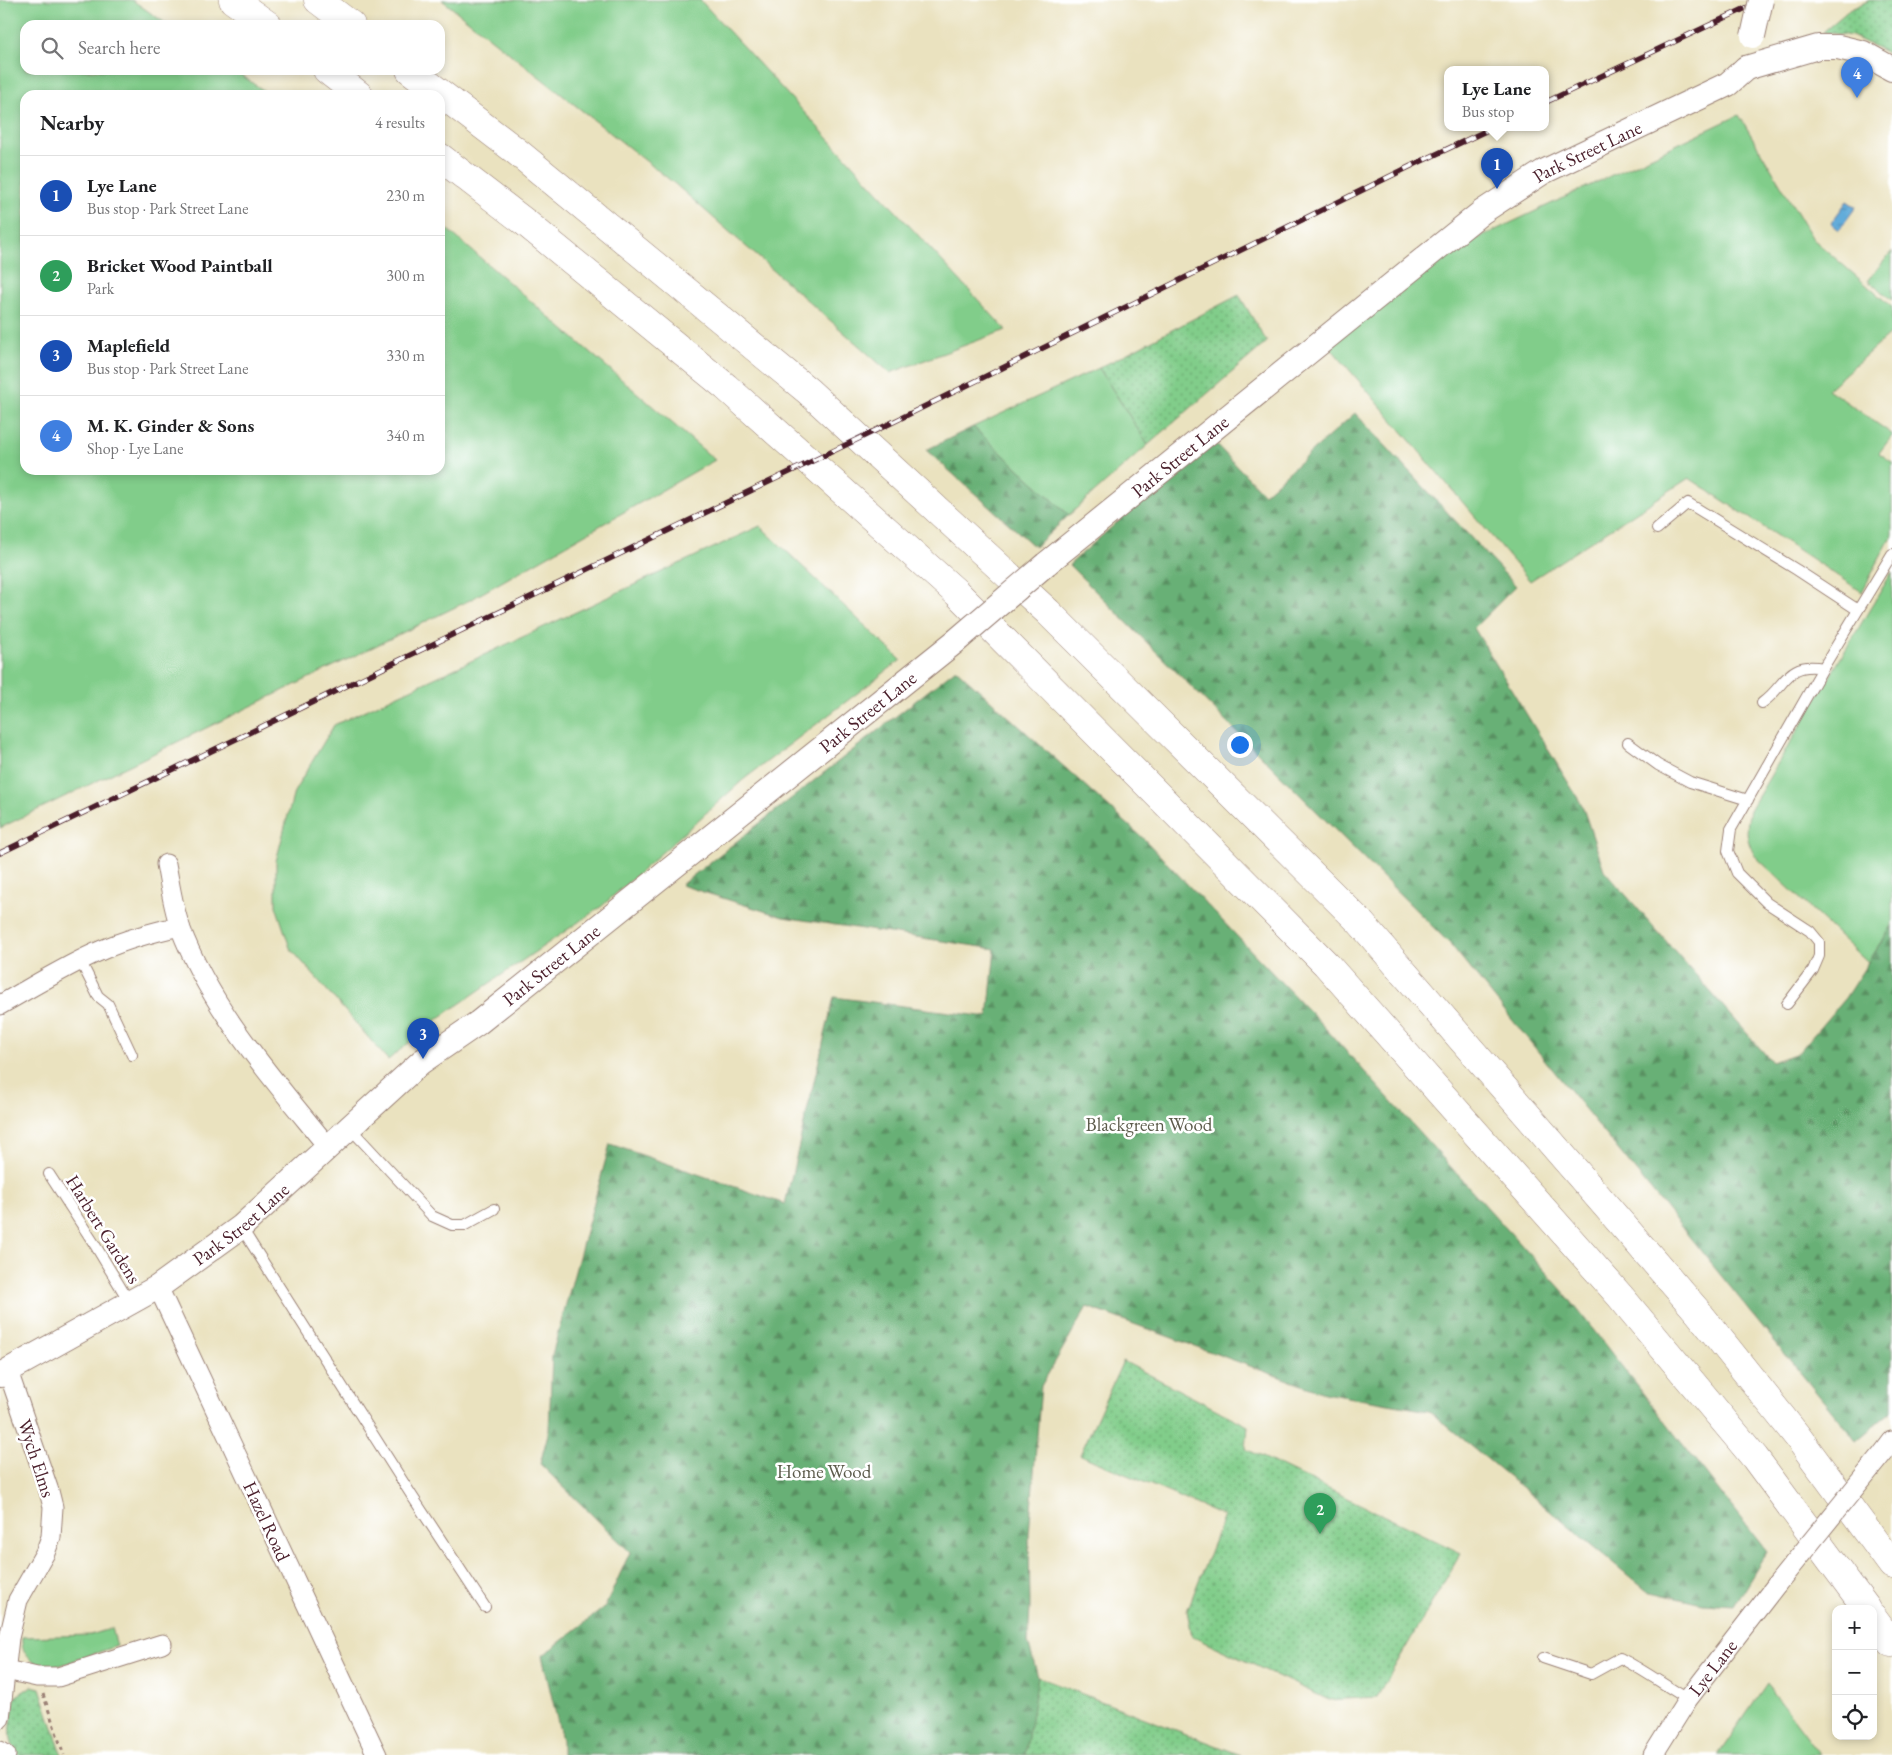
<!DOCTYPE html>
<html lang="en">
<head>
<meta charset="utf-8">
<style>
	:root { --surface:#fff; --page:#f6f6f6; --text:#202124; --muted:#757577; --line:#e0e0e0; --accent:#0f766e }
	body { margin:0; font-family:"EB Garamond",serif; background:var(--page); color:var(--text) }
	.controls { position:absolute; right:15px; bottom:15px; display:grid; overflow:hidden; border-radius:10px; box-shadow:0 2px 8px #0003 }
	.controls button { width:45px; height:45px; display:grid; place-items:center; padding:0; border:0; border-bottom:1px solid var(--line); background:var(--surface); color:var(--text); font:25px sans-serif }
	.you { position:absolute; left:1239px; top:744px; width:18px; height:18px; margin:-12px; border:4px solid #fff; border-radius:50%; background:#1a73e8; box-shadow:0 0 0 8px #1a73e833 }
	.badge { display:grid; place-items:center; width:32px; height:32px; border-radius:50%; background:var(--accent); color:#fff; font-size:16px; font-weight:700 }
	.pin { position:absolute; translate:-50% -41px; filter:drop-shadow(0 1px 2px #0008) }
	.pin::after { content:''; position:absolute; top:26px; width:18px; height:15px; background:inherit; clip-path:polygon(0 0,100% 0,50% 100%) }
	.popup { position:absolute; left:1444px; top:66px; width:105px; height:65px; box-sizing:border-box; display:grid; place-content:center; border-radius:10px; background:var(--surface); filter:drop-shadow(0 1px 4px #0005); font-size:16px; white-space:nowrap; color:var(--muted) }
	.popup b { font-size:19px; color:var(--text) }
	.popup::after { content:''; position:absolute; left:50%; top:100%; margin-left:-10px; border:10px solid transparent; border-top-color:var(--surface) }
	.list { margin:0; padding:0; list-style:none }
	h2 { display:flex; justify-content:space-between; align-items:center; height:65px; margin:0; padding:0 20px; font-size:21px }
	h2 small { font-size:16px; font-weight:400; color:var(--muted) }
	.list li { display:grid; grid-template-columns:32px 1fr auto; gap:15px; align-items:center; box-sizing:border-box; height:80px; padding:0 20px; border-top:1px solid var(--line) }
	.list b { display:block; font-size:19px; white-space:nowrap }
	.list p { margin:0; font-size:16px; white-space:nowrap; color:var(--muted) }
	.list em { font-size:16px; font-style:normal; color:var(--muted) }
	.icon { flex:none; width:28px; height:28px; fill:none; stroke:currentColor; stroke-width:2; stroke-linecap:round; stroke-linejoin:round }
	.map { position:relative; flex:none; width:1892px; height:1755px; overflow:hidden }
	.search { position:absolute; background:var(--surface); box-shadow:0 2px 8px #0003; left:20px; top:20px; width:425px; height:55px; display:flex; align-items:center; gap:12px; box-sizing:border-box; padding:0 18px; border-radius:15px; color:var(--muted); font-size:19px }
	.panel { position:absolute; background:var(--surface); box-shadow:0 2px 8px #0003; left:20px; top:90px; width:425px; height:385px; border-radius:15px }
	.map>svg:first-child { display:block }
	.grass { fill:#81cd8a; stroke:#66765a }
	.forest { fill:url(#forest-firs); stroke:#596850 }
	.park { fill:url(#park-dots); stroke:#66765a }
	.water { fill:url(#water-ripples); stroke:#566682 }
	.lines { fill:none; stroke-linecap:round; stroke-linejoin:round }
	.service-casing { stroke:#9a8075; stroke-width:12 }
	.minor-casing { stroke:#9a8075; stroke-width:21 }
	.tertiary-casing { stroke:#9a8075; stroke-width:26 }
	.motorway-casing { stroke:#9a8075; stroke-width:29 }
	.path { stroke:#9a8075; stroke-width:3; stroke-dasharray:4 4; stroke-linecap:butt }
	.service { stroke:#fff; stroke-width:10 }
	.minor { stroke:#fff; stroke-width:19 }
	.tertiary { stroke:#fff; stroke-width:24 }
	.motorway { stroke:#fff; stroke-width:28 }
	.rail-casing { stroke:#4a1f2b; stroke-width:5.5 }
	.rail { stroke:#fff; stroke-width:4; stroke-dasharray:11; stroke-linecap:butt }
	.minor-bridge-casing { stroke:#9a8075; stroke-width:21; stroke-linecap:butt }
	.tertiary-bridge-casing { stroke:#9a8075; stroke-width:26; stroke-linecap:butt }
	.minor-bridge { stroke:#fff; stroke-width:19 }
	.tertiary-bridge { stroke:#fff; stroke-width:24 }
	.labels { text-anchor:middle; stroke-width:5; stroke-linejoin:round; paint-order:stroke }
	.street-label { font-size:19px; fill:#4a1f2b; stroke:#fff }
	.park-label { font-size:19px; fill:#5d5c4c; stroke:#fff }
</style>
</head>
<body>
<div class="map">
<svg width="1892" height="1755" viewBox="0 0 1892 1755">
	<defs>
		<pattern id="forest-firs" width="22" height="20" patternUnits="userSpaceOnUse" patternTransform="scale(1.25)"><rect width="22" height="20" fill="#68b076"/><path d="M5 1l3.5 6h-7zM16 11l3.5 6h-7z" fill="#588f61"/></pattern>
		<pattern id="park-dots" width="8" height="8" patternUnits="userSpaceOnUse" patternTransform="scale(1.25)"><rect width="8" height="8" fill="#81cd8a"/><path d="M2 2h.1M6 6h.1" fill="none" stroke="#6ca671" stroke-width="1.8" stroke-linecap="round"/></pattern>
		<pattern id="water-ripples" width="26" height="14" patternUnits="userSpaceOnUse" patternTransform="scale(1.25)"><rect width="26" height="14" fill="#62acda"/><path d="M2 4q2-2 4 0t4 0M15 11q2-2 4 0t4 0" fill="none" stroke="#538bb1"/></pattern>
	</defs>
	<rect width="100%" height="100%" fill="#fff"/>
	<filter id="ink" filterUnits="userSpaceOnUse"><feTurbulence type="fractalNoise" baseFrequency=".02" numOctaves="2"/><feDisplacementMap in="SourceGraphic" scale="10" xChannelSelector="R" yChannelSelector="G"/><feConvolveMatrix kernelMatrix="1 2 1 2 8 2 1 2 1" color-interpolation-filters="sRGB"/></filter>
	<filter id="wash" filterUnits="userSpaceOnUse"><feTurbulence type="fractalNoise" baseFrequency=".0096" numOctaves="4" result="noise"/><feDisplacementMap in="SourceGraphic" scale="20" xChannelSelector="R" yChannelSelector="G"/><feGaussianBlur stdDeviation="1.12" result="paint"/><feColorMatrix in="noise" values="0 0 0 0 0 0 0 0 0 0 0 0 0 0 0 0 0 1.4 0 .05"/><feComposite in="paint" operator="in"/></filter>
	<g filter="url(#wash)">
		<rect width="100%" height="100%" fill="#eae2bf"/>
		<path class="grass" d="M0 0H132L168 25H25V70H234L270 95H25V470H440V223L715 460 470 600 0 828Z
			M442 0H700L1006 330 890 373 675 184Z
			M1739 115 1813 239 1892 307V332L1828 389 1892 434V436L1879 453 1892 462V535L1862 592 1689 478 1530 581 1329 346 1451 251Z
			M1892 251V300L1868 281Z
			M1099 368 1148 445 1069 515 973 427Z
			M760 526 901 660 743 780 602 906 439 1018 388 1060 290 948 276 906V861L294 792 334 725Z
			M1892 572V926L1868 963 1755 856C1745 838 1746 829 1750 810Z
			M112 1628 117 1646C102 1651 88 1656 73 1661 67 1663 60 1666 54 1666 36 1669 20 1655 22 1637L91 1635Z
			M1767 1684 1821 1755H1718Z"/>
		<path class="forest" d="M1355 413 1516 586 1474 628 1582 805 1604 870 1772 1062 1798 1053 1845 998 1892 926V1411L1856 1441 1451 945 1069 565 1211 439 1264 494Z
			M973 427 1069 515 1035 547 926 450Z
			M956 669 1144 839 1326 1029 1563 1291 1767 1552 1734 1606 1703 1604 1647 1591 1429 1411 1324 1393 1087 1307 1041 1386 1029 1534 1030 1608 1028 1642 1038 1677 1041 1755H562V1740L542 1656 605 1607 630 1552 540 1464 549 1430 552 1355 610 1144 785 1204 834 997 988 1017 995 949 783 917 681 885Z"/>
		<path class="park" d="M1870 0H1892V55L1852 36 1823 32 1849 10Z
			M1239 295 1267 342 1148 445 1099 368Z
			M1123 1361 1248 1426 1246 1449 1461 1553 1377 1697 1329 1700 1192 1636 1187 1611 1224 1516 1080 1455Z
			M1038 1677 1241 1755H1025Z
			M32 1686 40 1688 62 1755H19C4 1742 13 1715 15 1697Z"/>
		<path class="water" d="M1847 201 1856 207 1839 230 1831 223Z"/>
	</g>
	<g filter="url(#ink)">
		<g class="lines">
			<g class="service-casing">
				<path id="service" d="M1657 529 1688 503 1797 570 1858 610
					M1762 703C1786 686 1786 661 1823 668
					M1628 743 1658 765 1690 782 1748 800
					M80 960 98 996 108 1004 132 1055
					M1787 1004 1813 970 1819 956V942L1810 931 1767 903 1737 873 1728 851 1731 829 1823 668 1892 554
					M350 1128 432 1216 452 1225H465L494 1209
					M49 1174 95 1245 130 1303
					M241 1227 412 1496 485 1607
					M1543 1658 1591 1674 1620 1658C1644 1670 1665 1686 1688 1699"/>
			</g>
			<g class="minor-casing">
				<g id="minor">
					<path d="M166 864C170 885 173 907 180 927 211 1010 273 1079 328 1147"/>
					<path d="M0 1005C34 986 67 965 102 950 127 939 153 932 180 926"/>
					<path d="M158 1287 377 1755"/>
					<path d="M1883 1453 1892 1441"/>
					<path d="M6 1670 37 1677H58L162 1644"/>
					<path d="M0 1718 9 1638 18 1600 45 1553 51 1537 53 1507 49 1491 8 1371"/>
					<path d="M0 1751 6 1755"/>
					<path id="s1" d="M1653 1755 1688 1699 1777 1584"/>
				</g>
			</g>
			<g class="tertiary-casing">
				<g id="tertiary">
					<path d="M1746 68 1818 47H1838L1863 53 1892 69"/>
					<path id="s2" d="M1046 564 1482 212 1543 172 1728 84 1746 68"/>
					<path id="s3" d="M0 1375 158 1287 241 1227 421 1062 478 1023 956 641"/>
				</g>
			</g>
			<g class="motorway-casing">
				<path id="motorway" d="M233 0 268 25
					M318 0 351 25
					M327 70 359 95
					M410 70 516 151 808 391 1048 612 1360 922 1698 1312 1797 1436 1892 1565
					M440 157 526 223 726 387 957 593 1326 964 1620 1296 1755 1458 1867 1609
					M1873 1617 1892 1643"/>
			</g>
			<path class="path" d="M43 1694 64 1755"/>
			<use href="#service" class="service"/>
			<use href="#minor" class="minor"/>
			<use href="#tertiary" class="tertiary"/>
			<use href="#motorway" class="motorway"/>
			<g class="rail-casing">
				<path id="rail" d="M1546 102 1763 0
					M0 853 889 424 1411 166 1492 128"/>
			</g>
			<use href="#rail" class="rail"/>
			<g class="minor-bridge-casing">
				<path id="minor-bridge" d="M1777 1584 1883 1453"/>
			</g>
			<g class="tertiary-bridge-casing">
				<path id="tertiary-bridge" d="M1753 36 1761 0
					M956 641 1046 564"/>
			</g>
			<use href="#minor-bridge" class="minor-bridge"/>
			<use href="#tertiary-bridge" class="tertiary-bridge"/>
		</g>
	</g>
	<g class="labels">
		<g class="street-label">
			<text dy="7" stroke="none"><textPath href="#s2" startOffset="682">Park Street Lane</textPath></text>
			<text dy="7" stroke="none"><textPath href="#s2" startOffset="172">Park Street Lane</textPath></text>
			<text dy="7" stroke="none"><textPath href="#s3" startOffset="1095">Park Street Lane</textPath></text>
			<text dy="7" stroke="none"><textPath href="#s3" startOffset="690">Park Street Lane</textPath></text>
			<text dy="7" stroke="none"><textPath href="#s3" startOffset="285">Park Street Lane</textPath></text>
			<text transform="translate(104 1229) rotate(58)" y="7">Harbert Gardens</text>
			<text transform="translate(37 1458) rotate(72)" y="7">Wych Elms</text>
			<text transform="translate(267 1521) rotate(65)" y="7">Hazel Road</text>
			<text dy="7" stroke="none"><textPath href="#s1" startOffset="106">Lye Lane</textPath></text>
		</g>
		<g class="park-label">
			<text x="1149" y="1131">Blackgreen Wood</text>
			<text x="824" y="1478">Home Wood</text>
		</g>
	</g>
</svg>
<div class="controls">
<button>+</button>
<button>−</button>
<button><svg class="icon" aria-label="locate" viewBox="0 0 24 24"><circle cx="12" cy="12" r="6"/><path d="M12 2v4M12 18v4M2 12h4M18 12h4"/></svg></button>
</div>
<div class="you"></div>
<div class="pin badge" style="left:1497px;top:189px;background:#1a4fb4">1</div>
<div class="popup"><b>Lye Lane</b>Bus stop</div>
<div class="pin badge" style="left:1320px;top:1534px;background:#2e9e5b">2</div>
<div class="pin badge" style="left:423px;top:1059px;background:#1a4fb4">3</div>
<div class="pin badge" style="left:1857px;top:98px;background:#3f7fe0">4</div>
<div class="search"><svg class="icon" aria-label="search" viewBox="0 0 24 24"><circle cx="10" cy="10" r="6"/><path d="M15 15l6 6"/></svg>Search here</div>
<section class="panel">
<h2>Nearby<small>4 results</small></h2>
<ul class="list">
<li><span class="badge" style="background:#1a4fb4">1</span><div><b>Lye Lane</b><p>Bus stop · Park Street Lane</p></div><em>230 m</em></li>
<li><span class="badge" style="background:#2e9e5b">2</span><div><b>Bricket Wood Paintball</b><p>Park</p></div><em>300 m</em></li>
<li><span class="badge" style="background:#1a4fb4">3</span><div><b>Maplefield</b><p>Bus stop · Park Street Lane</p></div><em>330 m</em></li>
<li><span class="badge" style="background:#3f7fe0">4</span><div><b>M. K. Ginder &amp; Sons</b><p>Shop · Lye Lane</p></div><em>340 m</em></li>
</ul>
</section>
</div>
</body>
</html>
